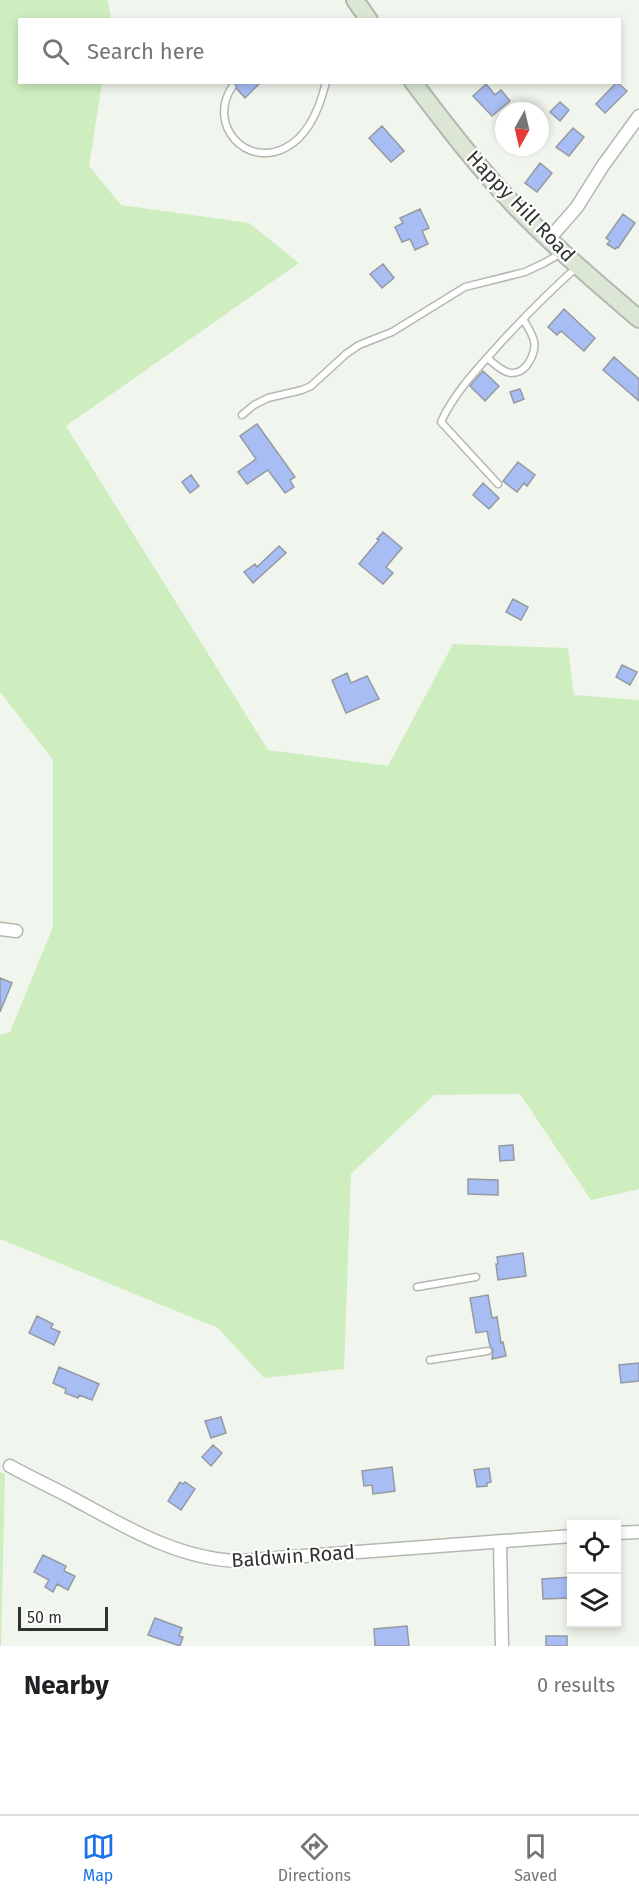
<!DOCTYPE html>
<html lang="en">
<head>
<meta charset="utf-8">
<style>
	:root { --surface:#fff; --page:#f2f2f2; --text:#202124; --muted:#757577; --line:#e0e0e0; --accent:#1a73e8 }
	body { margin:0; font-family:"Fira Sans",sans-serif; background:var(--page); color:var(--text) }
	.controls { position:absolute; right:18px; bottom:18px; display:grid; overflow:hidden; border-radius:0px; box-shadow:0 3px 9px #0003 }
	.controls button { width:54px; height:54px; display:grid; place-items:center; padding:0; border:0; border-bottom:2px solid var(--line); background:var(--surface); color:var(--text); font:30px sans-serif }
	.compass { position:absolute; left:495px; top:102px; width:54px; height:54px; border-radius:50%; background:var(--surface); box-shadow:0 3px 9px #0003; rotate:188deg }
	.scale { position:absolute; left:18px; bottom:15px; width:90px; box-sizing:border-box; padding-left:6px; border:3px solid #2f322e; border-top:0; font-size:16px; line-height:21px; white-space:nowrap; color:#2f322e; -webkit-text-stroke:4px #fff; paint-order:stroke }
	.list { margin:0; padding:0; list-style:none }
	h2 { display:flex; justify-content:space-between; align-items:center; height:78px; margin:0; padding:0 24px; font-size:26px }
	h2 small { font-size:20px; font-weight:400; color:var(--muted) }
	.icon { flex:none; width:33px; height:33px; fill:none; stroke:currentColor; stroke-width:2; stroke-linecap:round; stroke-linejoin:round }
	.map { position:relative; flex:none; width:639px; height:1646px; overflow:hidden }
	.search { position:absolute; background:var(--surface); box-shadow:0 3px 9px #0003; left:18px; right:18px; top:18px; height:66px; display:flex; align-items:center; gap:15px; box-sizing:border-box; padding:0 21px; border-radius:0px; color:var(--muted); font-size:22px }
	.sheet { height:168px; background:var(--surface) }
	nav { display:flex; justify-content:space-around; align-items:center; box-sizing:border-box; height:84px; border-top:2px solid var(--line); background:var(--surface); font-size:16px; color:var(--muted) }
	nav a { display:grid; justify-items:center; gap:3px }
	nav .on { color:var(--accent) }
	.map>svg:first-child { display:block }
	.green { fill:#cfeebf }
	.building { fill:#a7bdf4; stroke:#9599a1; stroke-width:1.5 }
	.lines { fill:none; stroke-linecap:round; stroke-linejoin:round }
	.lane-casing { stroke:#b3b8b0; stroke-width:9 }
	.street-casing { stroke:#b3b8b0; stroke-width:15 }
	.secondary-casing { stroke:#b3b8b0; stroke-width:20 }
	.lane { stroke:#fff; stroke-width:6 }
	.street { stroke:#fff; stroke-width:12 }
	.secondary { stroke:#dbe6d5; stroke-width:16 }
	.labels { text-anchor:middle; stroke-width:4.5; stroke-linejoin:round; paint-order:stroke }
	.street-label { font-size:20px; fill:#2f322e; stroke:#fff }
</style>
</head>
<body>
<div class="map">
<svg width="639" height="1646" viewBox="0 0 639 1646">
	<rect width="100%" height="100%" fill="#f0f6ed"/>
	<path class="green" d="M0 0H108L111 19 20 20V82L102 83 89 166 121 205 249 223 299 263 66 426 268 750 388 766 453 644 568 648 574 695 639 700V1189L591 1200 520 1094 434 1095 351 1174 344 1369 264 1378 218 1328 0 1239V1035L10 1032 53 927V760L0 692Z
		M0 1472 5 1474 1 1646H0Z"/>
	<path class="building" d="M617 82 627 91 605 113 596 104Z
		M235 83V82H261L245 98 237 89Z
		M486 84 495 95 501 90 510 101 492 116 473 96Z
		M560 102 569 110 560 121 550 112Z
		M382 126 404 151 391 162 369 138Z
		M573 128 584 137 569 156 556 147Z
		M540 163 552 173 537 192 525 183Z
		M420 209 429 228 422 231 428 244 415 250 410 239 402 242 395 227 403 223 400 218Z
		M623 214 635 223 618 248 617 247 615 249 607 244 610 241 606 238Z
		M383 264 394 278 382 288 370 274Z
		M564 309 595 338 584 351 561 331 557 335 548 327Z
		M614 357 639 379V401L603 370Z
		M483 371 499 386 485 401 470 386Z
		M520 389 524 399 514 403 510 392Z
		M257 424 295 477 290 480 294 487 285 493 268 470 247 484 238 472 256 459 240 436Z
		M518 462 535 475 527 486 524 483 517 492 503 481Z
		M191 475 199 486 190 493 182 482Z
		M483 483 499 498 489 509 473 495Z
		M383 532 402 548 386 567 393 573 383 584 359 564 379 540 377 539Z
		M279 546 286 553 253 583 244 572 255 564 257 567Z
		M513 599 528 607 521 620 506 612Z
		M622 665 637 672 630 685 616 677Z
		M347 673 351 683 367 676 379 699 346 713 332 680Z
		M0 978 12 983 0 1012Z
		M513 1145 514 1160 500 1161 499 1146Z
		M468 1179 498 1180V1195L468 1194Z
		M523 1253 526 1276 498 1280 496 1264H498L497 1257Z
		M488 1295 492 1318 497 1317 501 1343 503 1342 506 1356 492 1359 493 1350 490 1346 487 1331 476 1333 470 1298Z
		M37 1316 53 1324 51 1328 60 1332 54 1345 29 1333Z
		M639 1363V1381L621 1383 619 1365Z
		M59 1367 99 1384 92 1400 79 1395 78 1398 65 1393 66 1389 53 1383Z
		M221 1417 226 1433 211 1438 205 1421Z
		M213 1445 222 1453 211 1466 202 1457Z
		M392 1467 395 1491 373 1494 372 1485 364 1486 362 1471Z
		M489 1468 491 1482 487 1483V1486L477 1487 474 1470Z
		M180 1482 183 1484 185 1482 195 1489 181 1510 168 1501Z
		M43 1555 66 1566 64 1571 75 1576 68 1590 57 1584 53 1592 45 1587 49 1580 34 1572Z
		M572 1577V1598L543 1599 542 1579Z
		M155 1618 182 1628 179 1636 183 1637 180 1646 148 1635Z
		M407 1626 409 1646H375L374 1629Z
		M546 1636H567V1646H546Z"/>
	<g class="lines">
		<g class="lane-casing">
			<path id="lane" d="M232 87C207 125 246 168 285 148 309 136 320 107 326 82
				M487 358C494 363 503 373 512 373 527 373 536 353 534 341 532 333 527 326 523 319
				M242 415 254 405 268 398 302 390 311 386 346 354 359 345 392 332 465 287 525 272 544 263 560 254
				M498 484 441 422C453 395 476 370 496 348 522 319 549 292 578 266
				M417 1287 476 1277
				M430 1360 488 1351"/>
		</g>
		<g class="street-casing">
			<path id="street" d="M549 239 577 207 602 167 639 116
				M0 929 16 931
				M10 1466C30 1477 51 1487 72 1498 124 1526 177 1559 238 1561L572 1536
				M616 1533 639 1532
				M500 1541 502 1646"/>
		</g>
		<g class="secondary-casing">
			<path id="secondary" d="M355 0 369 20
				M413 82C445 124 477 166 513 204 552 245 596 282 639 319"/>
		</g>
		<use href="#lane" class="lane"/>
		<use href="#street" class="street"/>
		<use href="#secondary" class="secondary"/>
	</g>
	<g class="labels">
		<g class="street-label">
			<text transform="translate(521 206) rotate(46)" y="7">Happy Hill Road</text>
			<text transform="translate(293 1556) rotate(-4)" y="7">Baldwin Road</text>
		</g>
	</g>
</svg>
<div class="controls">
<button><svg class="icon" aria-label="locate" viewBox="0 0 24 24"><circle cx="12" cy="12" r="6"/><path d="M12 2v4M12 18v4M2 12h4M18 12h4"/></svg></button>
<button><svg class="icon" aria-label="layers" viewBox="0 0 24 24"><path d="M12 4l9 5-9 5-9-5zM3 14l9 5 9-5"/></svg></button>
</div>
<svg class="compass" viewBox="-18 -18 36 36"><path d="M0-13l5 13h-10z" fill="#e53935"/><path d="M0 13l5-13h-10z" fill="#757577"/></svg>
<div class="scale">50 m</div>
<div class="search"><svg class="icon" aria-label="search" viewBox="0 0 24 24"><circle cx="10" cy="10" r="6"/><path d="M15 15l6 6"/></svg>Search here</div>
</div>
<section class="sheet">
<h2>Nearby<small>0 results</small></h2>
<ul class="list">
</ul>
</section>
<nav>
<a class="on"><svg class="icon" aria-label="map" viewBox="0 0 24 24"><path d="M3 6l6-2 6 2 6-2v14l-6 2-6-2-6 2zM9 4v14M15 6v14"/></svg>Map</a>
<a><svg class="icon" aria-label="directions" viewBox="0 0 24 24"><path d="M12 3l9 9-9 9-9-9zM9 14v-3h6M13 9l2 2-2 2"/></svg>Directions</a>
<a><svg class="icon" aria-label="saved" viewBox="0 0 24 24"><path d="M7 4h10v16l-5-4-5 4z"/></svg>Saved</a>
</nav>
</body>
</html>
